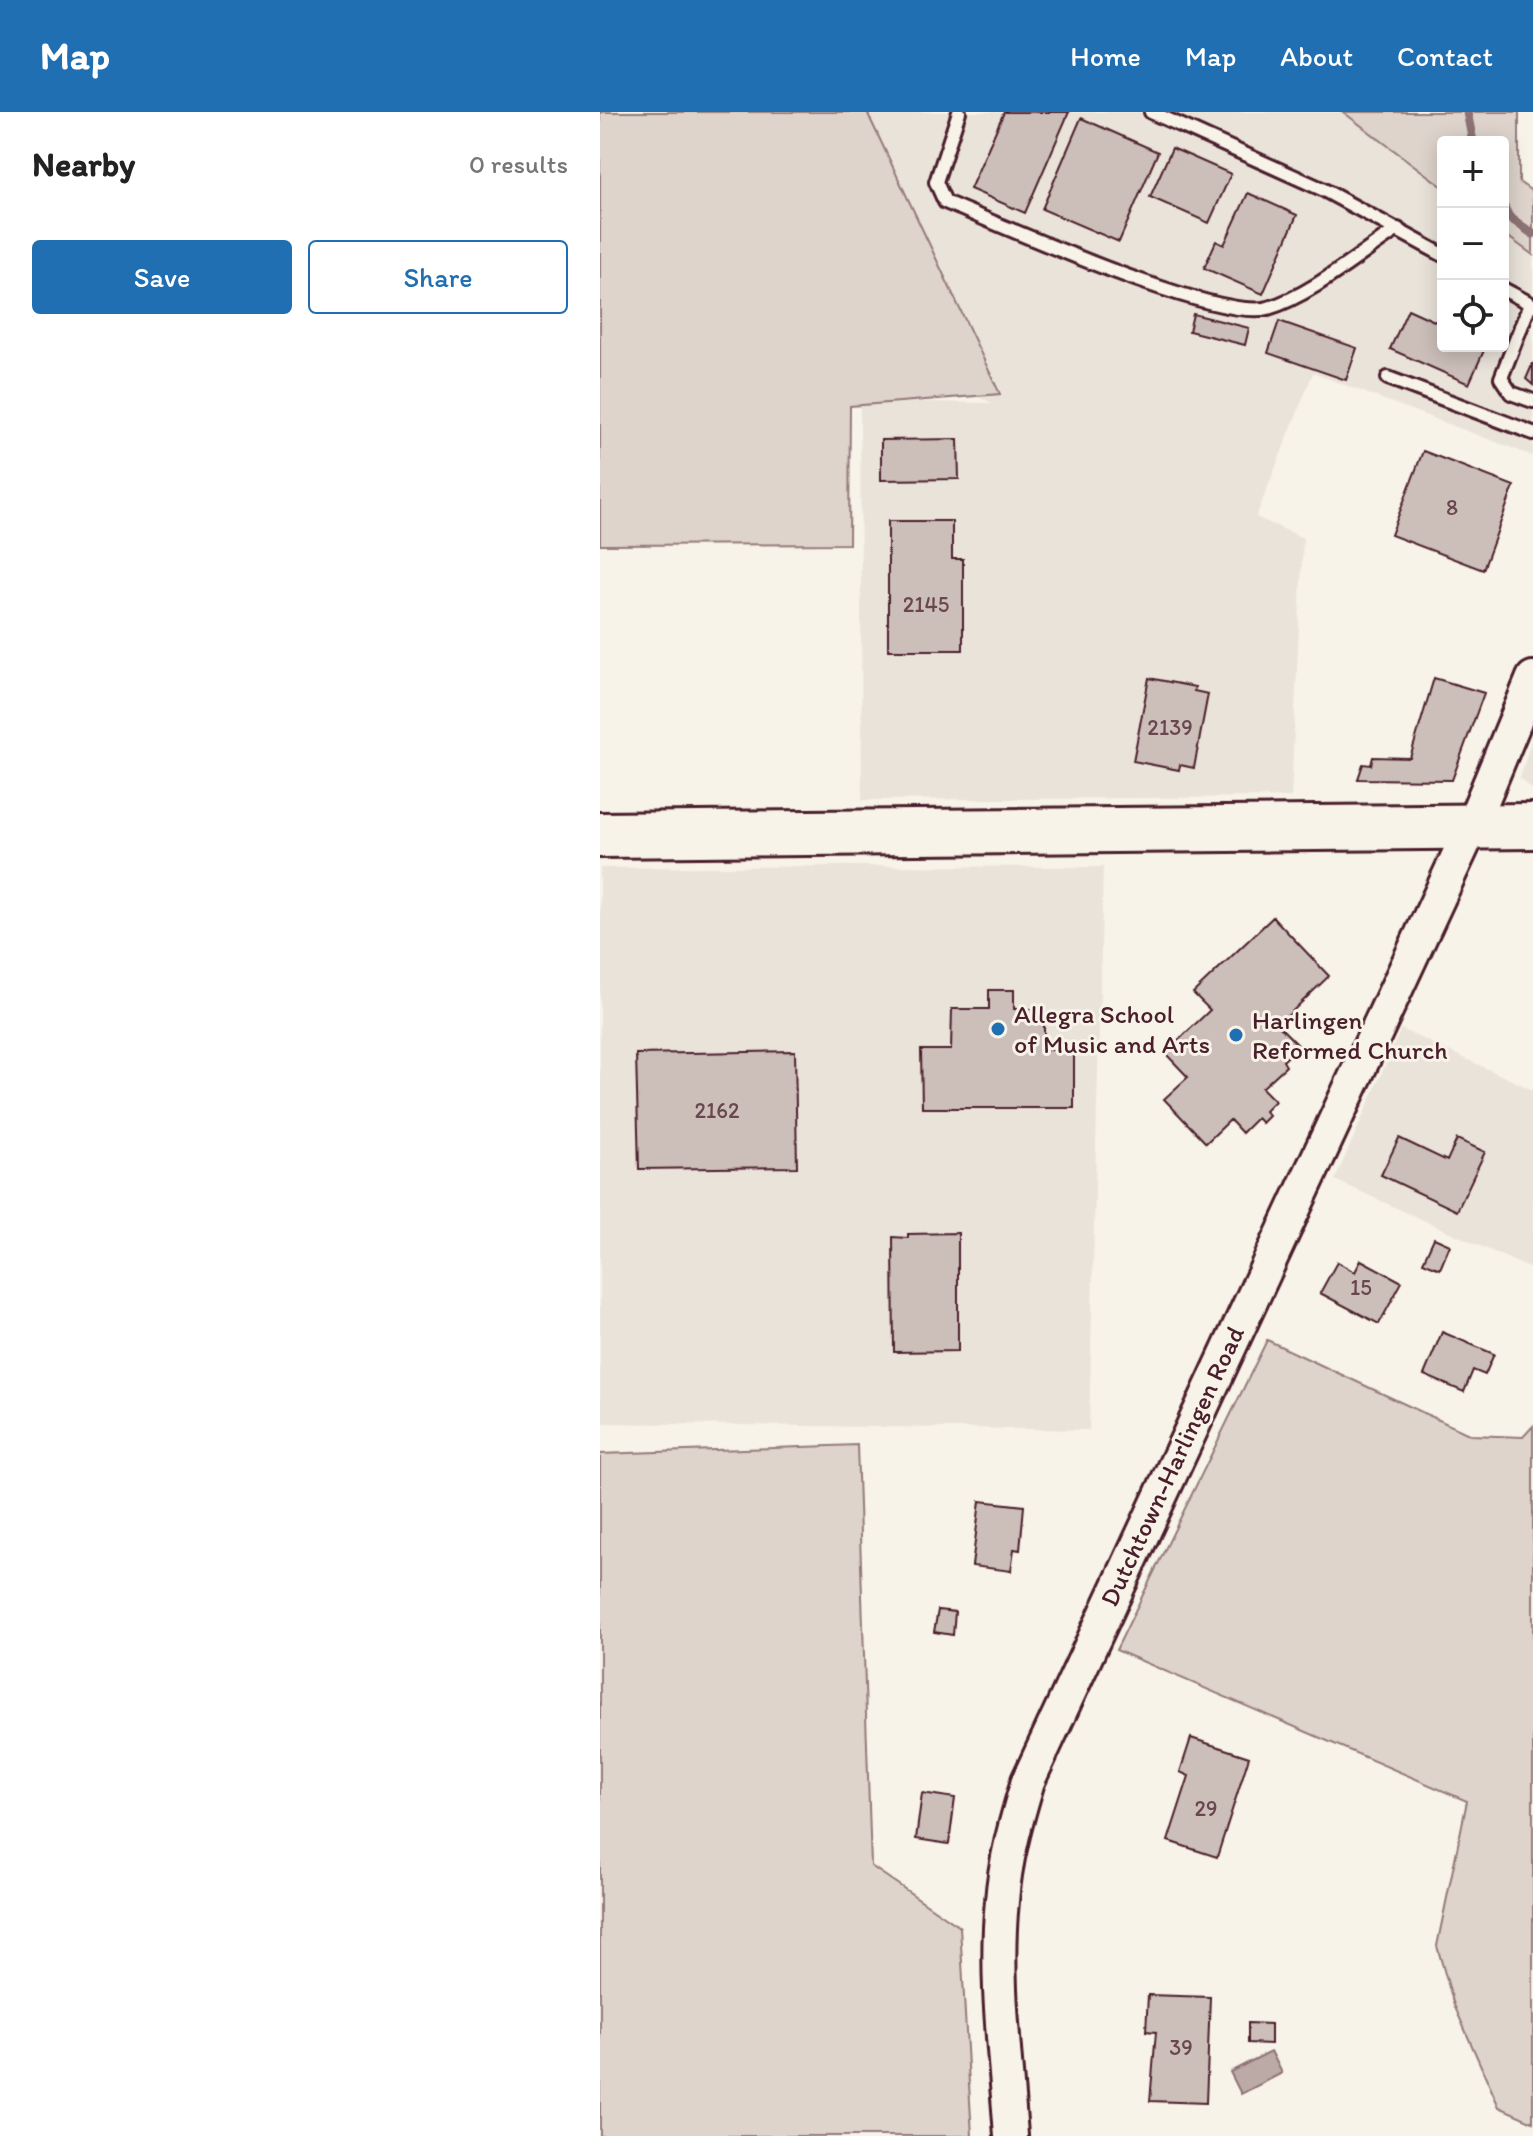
<!DOCTYPE html>
<html lang="en">
<head>
<meta charset="utf-8">
<style>
	:root { --surface:#fff; --page:#f6f6f6; --text:#222; --muted:#767676; --line:#e0e0e0; --accent:#1f6fb2 }
	body { margin:0; font-family:Itim,sans-serif; background:var(--page); color:var(--text) }
	.controls { position:absolute; right:24px; top:24px; display:grid; overflow:hidden; border-radius:8px; box-shadow:0 4px 20px #0003 }
	.controls button { width:72px; height:72px; display:grid; place-items:center; padding:0; border:0; border-bottom:2px solid var(--line); background:var(--surface); color:var(--text); font:40px sans-serif }
	.list { margin:0; padding:0; list-style:none }
	h2 { display:flex; justify-content:space-between; align-items:center; height:104px; margin:0; padding:0 32px; font-size:34px }
	h2 small { font-size:26px; font-weight:400; color:var(--muted) }
	.actions { display:flex; gap:16px; padding:24px 32px }
	.actions a { flex:1; padding:18px 0; border:2px solid var(--accent); border-radius:8px; text-align:center; font-size:28px; color:var(--accent) }
	.actions .main { background:var(--accent); color:#fff }
	.icon { flex:none; width:44px; height:44px; fill:none; stroke:currentColor; stroke-width:2; stroke-linecap:round; stroke-linejoin:round }
	.map { position:relative; flex:none; width:933px; height:2024px; overflow:hidden }
	header { display:flex; align-items:center; gap:48px; box-sizing:border-box; height:112px; padding:0 40px; background:var(--accent); color:#fff }
	header strong { font-size:38px }
	nav { display:flex; gap:44px; margin-inline-start:auto; font-size:28px }
	main { display:flex }
	aside { flex:1; background:var(--surface) }
	.map>svg:first-child { display:block }
	.built { fill:#eae3da }
	.green { fill:#ded4cc; stroke:#947a7c; stroke-width:2 }
	.water { fill:#bcaaa7; stroke:#8e7275; stroke-width:2 }
	.lines { fill:none; stroke-linecap:round; stroke-linejoin:round }
	.stream { stroke:#8e7275; stroke-width:9 }
	.building { fill:#ccbfb9; stroke:#4a1f2b; stroke-width:2 }
	.service-casing { stroke:#4a1f2b; stroke-width:18 }
	.tertiary-casing { stroke:#4a1f2b; stroke-width:38 }
	.trunk-casing { stroke:#4a1f2b; stroke-width:50 }
	.service { stroke:#f7f3e8; stroke-width:12 }
	.tertiary { stroke:#f7f3e8; stroke-width:32 }
	.trunk { stroke:#f7f3e8; stroke-width:44 }
	.poi-dot { fill:#1f6fb2; stroke:#f7f3e8; stroke-width:3 }
	.labels { text-anchor:middle; stroke-width:6; stroke-linejoin:round; paint-order:stroke }
	.number-label { font-size:22px; fill:#6a474e }
	.poi-label { font-size:26px; fill:#4a1f2b; stroke:#f7f3e8; text-anchor:start }
	.street-label { font-size:26px; fill:#4a1f2b; stroke:#f7f3e8 }
</style>
</head>
<body>
<header>
<strong>Map</strong>
<nav><a>Home</a><a>Map</a><a>About</a><a>Contact</a></nav>
</header>
<main>
<aside>
<h2>Nearby<small>0 results</small></h2>
<ul class="list">
</ul>
<div class="actions"><a class="main">Save</a><a>Share</a></div>
</aside>
<div class="map">
<svg width="933" height="2024" viewBox="0 0 933 2024">
	<rect width="100%" height="100%" fill="#f7f3e8"/>
	<filter id="ink" filterUnits="userSpaceOnUse"><feTurbulence type="fractalNoise" baseFrequency=".0125" numOctaves="2"/><feDisplacementMap in="SourceGraphic" scale="16" xChannelSelector="R" yChannelSelector="G"/><feConvolveMatrix kernelMatrix="1 2 1 2 8 2 1 2 1" color-interpolation-filters="sRGB"/></filter>
	<g filter="url(#ink)">
		<path class="built" d="M256 0H763L843 60V234H903V104L933 127V344L713 261 656 405 703 426 691 685 262 688 260 289 392 291 217 215Z
			M933 622V678L920 666Z
			M247 754 503 755 489 1318 0 1311V756Z
			M801 917 933 978V1158L735 1068Z"/>
		<path class="green" d="M0 0H267L400 282 250 294 249 432 0 433Z
			M743 0H919V70L933 80V143L903 121V30H843V75Z
			M667 1228 871 1323 923 1325 933 1314V2010L899 1995 854 1893 837 1834 867 1689 516 1538Z
			M257 1333 271 1754 360 1815 372 2024H0V1342Z"/>
		<path class="water" d="M671 1939 682 1961 641 1982 630 1960Z"/>
		<g class="lines">
			<path class="stream" d="M867 0 873 30
				M903 93 909 105 933 122"/>
		</g>
		<path class="building" d="M404 0H469L425 101 370 77Z
			M481 6 558 40 519 130 442 97Z
			M572 36 631 62 609 111 550 85Z
			M648 81 697 103 663 182 604 156 616 129 624 133Z
			M808 197 843 213V234H886L869 272 790 237Z
			M593 202 649 216 645 233 589 219Z
			M679 209 757 236 746 268 668 241Z
			M933 251V273L926 267Z
			M358 327 359 367 281 368V328Z
			M823 339 914 374 883 458 791 423Z
			M288 409H352V447H363V538H288Z
			M549 566 595 575 594 579 608 582 594 656 580 653 579 658 533 649Z
			M834 566 884 581 852 668 758 667 763 652 771 653 773 645 810 646Z
			M673 805 729 864 678 913 699 934 683 949 686 954 662 976 675 989 665 999 669 1004 662 1011 657 1006 642 1021 630 1008 606 1031 564 987 588 965 565 941 610 898 593 881Z
			M389 878H414V897H444V938H474V996H322L321 938H351L352 897H389Z
			M195 939 197 1055 39 1057 36 942Z
			M799 1026 847 1049 857 1027 885 1040 857 1099 781 1063Z
			M358 1121V1239L294 1240 293 1125 308 1126V1122Z
			M834 1126 850 1133 840 1157 823 1150Z
			M761 1148 802 1170 779 1212 720 1181 737 1150 755 1160Z
			M842 1220 894 1242 885 1263 873 1258 864 1280 824 1263Z
			M380 1389 424 1394 420 1438 414 1437 411 1459 372 1454Z
			M338 1498 355 1500 353 1523 334 1520Z
			M591 1626 649 1645 617 1745 568 1729 589 1664 580 1660Z
			M322 1681 355 1686 349 1732 316 1727Z
			M548 1883 610 1885 606 1991 550 1989 556 1920 546 1919Z
			M648 1911 671 1912V1932L648 1931Z"/>
		<g class="lines">
			<g class="service-casing">
				<path id="service" d="M359 0 336 70 345 90C404 114 615 210 668 196 710 184 761 141 798 117
					M551 0 722 77 843 143
					M903 177 933 193
					M930 192 901 266 911 281 933 289
					M788 266 933 321"/>
			</g>
			<g class="tertiary-casing">
				<path id="tertiary" d="M411 2024C406 1947 394 1866 402 1789 405 1748 416 1709 428 1669L871 716 933 566"/>
			</g>
			<g class="trunk-casing">
				<path id="trunk" d="M0 723 933 714"/>
			</g>
			<use href="#service" class="service"/>
			<use href="#tertiary" class="tertiary"/>
			<use href="#trunk" class="trunk"/>
		</g>
	</g>
	<g class="poi-dot">
		<circle cx="398" cy="917" r="8"/>
		<circle cx="636" cy="923" r="8"/>
	</g>
	<g class="labels">
		<g class="number-label">
			<text x="852" y="403">8</text>
			<text x="326" y="500">2145</text>
			<text x="570" y="623">2139</text>
			<text x="117" y="1006">2162</text>
			<text x="761" y="1183">15</text>
			<text x="606" y="1704">29</text>
			<text x="581" y="1943">39</text>
		</g>
		<g class="poi-label">
			<text x="414" y="911">Allegra School<tspan x="414" dy="30">of Music and Arts</tspan></text>
			<text x="652" y="917">Harlingen<tspan x="652" dy="30">Reformed Church</tspan></text>
		</g>
		<g class="street-label">
			<text transform="translate(572 1354) rotate(-65)" y="9">Dutchtown-Harlingen Road</text>
		</g>
	</g>
</svg>
<div class="controls">
<button>+</button>
<button>−</button>
<button><svg class="icon" aria-label="locate" viewBox="0 0 24 24"><circle cx="12" cy="12" r="6"/><path d="M12 2v4M12 18v4M2 12h4M18 12h4"/></svg></button>
</div>
</div>
</main>
</body>
</html>
